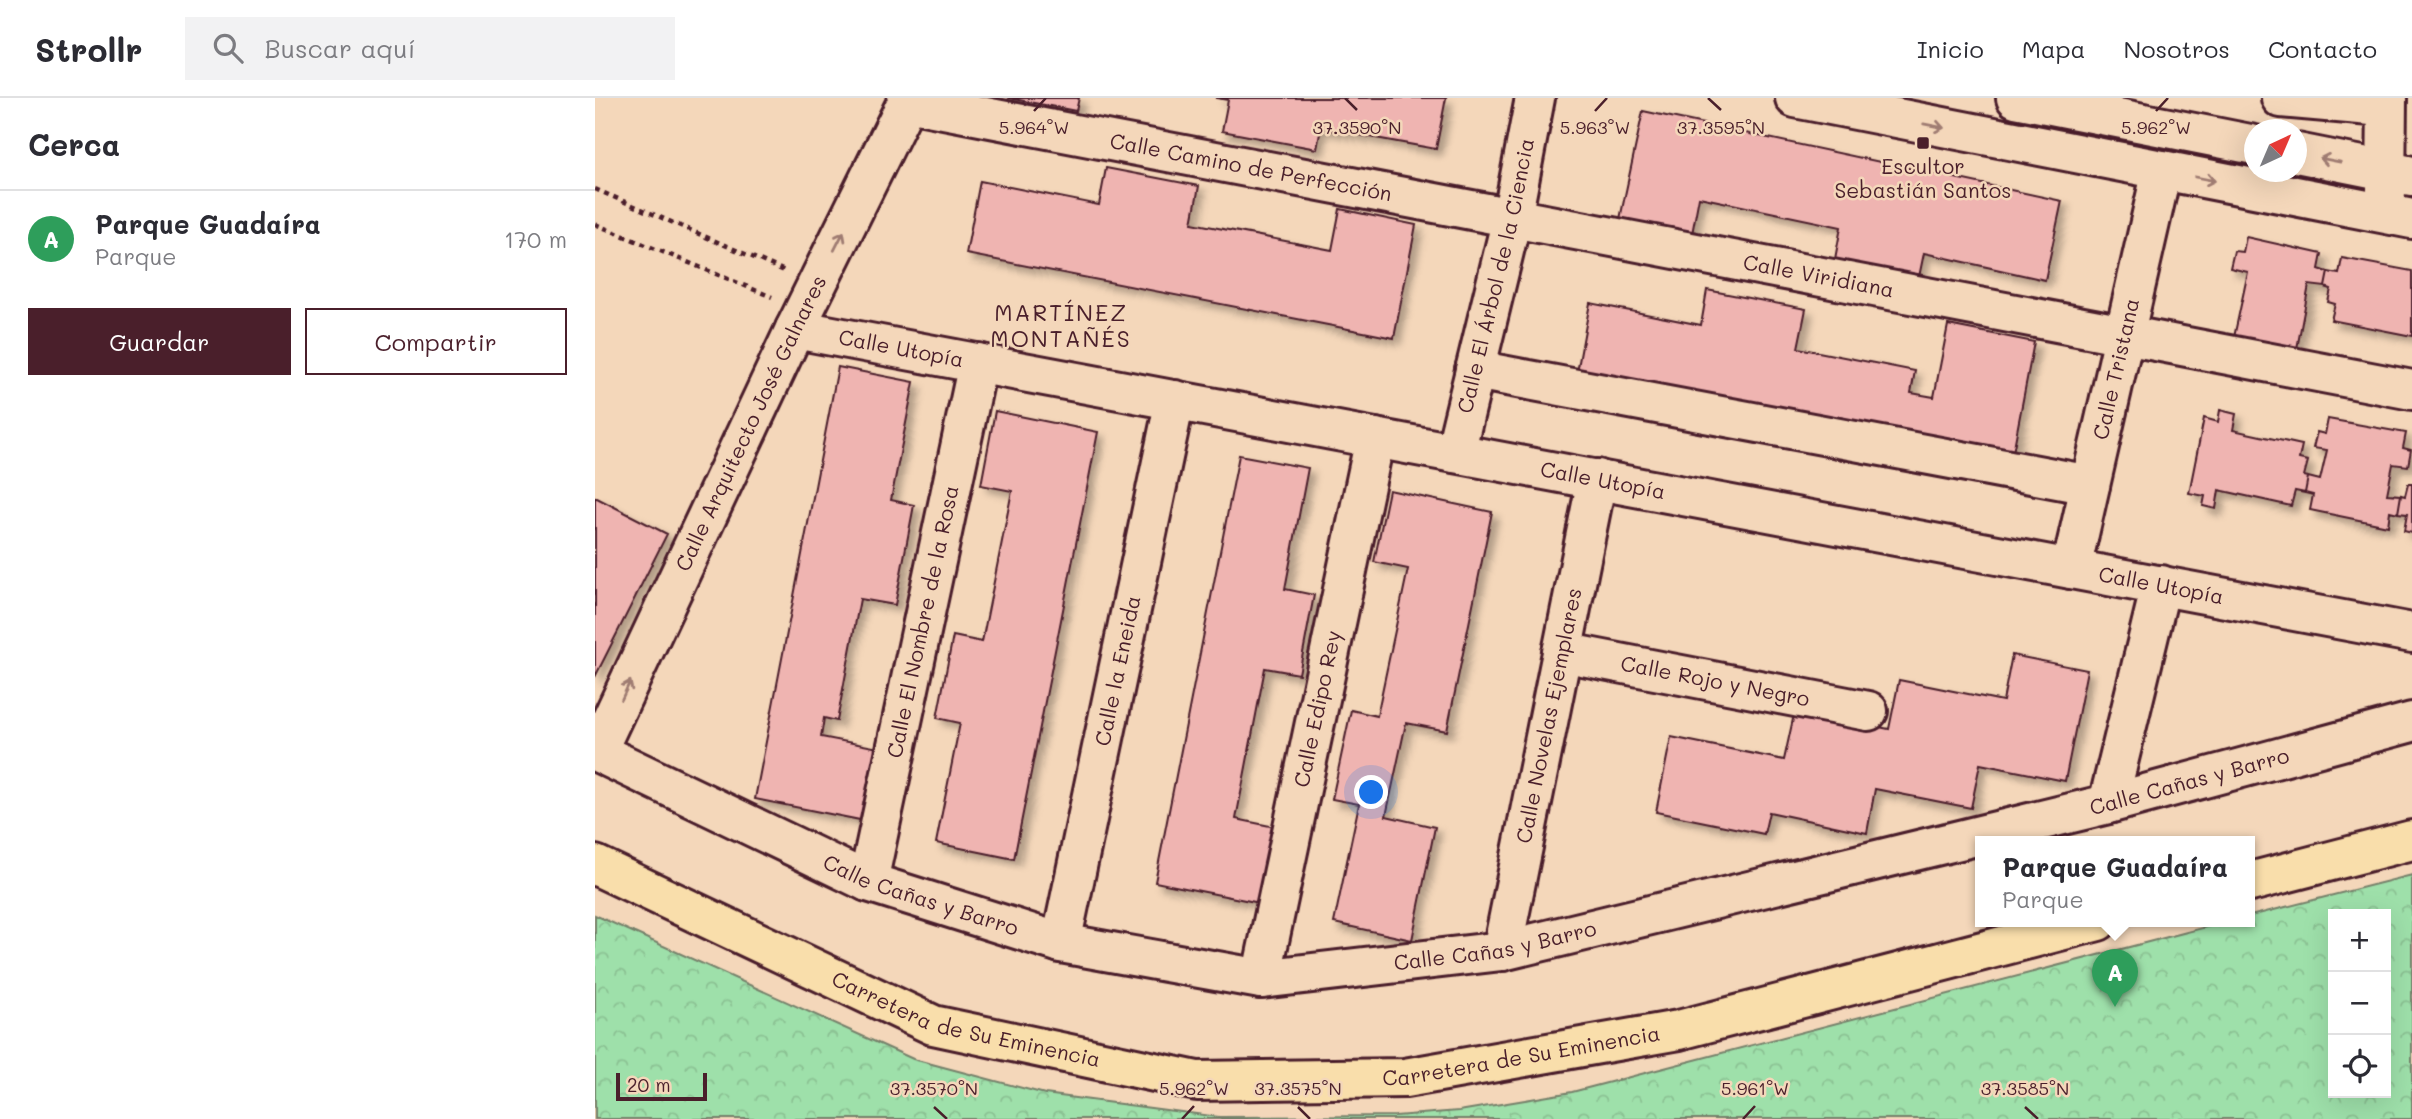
<!DOCTYPE html>
<html lang="es">
<head>
<meta charset="utf-8">
<style>
	:root { --surface:#fff; --page:#f2f2f3; --text:#2b2b33; --muted:#7c7c81; --line:#e1e1e2; --accent:#4a1f2b }
	body { margin:0; font-family:Mali,sans-serif; background:var(--page); color:var(--text) }
	.controls { position:absolute; right:21px; bottom:21px; display:grid; overflow:hidden; border-radius:0px; box-shadow:0 7px 28px #0002 }
	.controls button { width:63px; height:63px; display:grid; place-items:center; padding:0; border:0; border-bottom:2px solid var(--line); background:var(--surface); color:var(--text); font:35px sans-serif }
	.compass { position:absolute; left:1649px; top:21px; width:63px; height:63px; border-radius:50%; background:var(--surface); box-shadow:0 7px 28px #0002; rotate:44deg }
	.scale { position:absolute; left:21px; bottom:18px; width:91px; box-sizing:border-box; padding-left:7px; border:4px solid #4a1f2b; border-top:0; font-size:19px; line-height:24px; white-space:nowrap; color:#4a1f2b; -webkit-text-stroke:5px #f4d7ba; paint-order:stroke }
	.you { position:absolute; left:777px; top:695px; width:24px; height:24px; margin:-18px; border:5px solid #fff; border-radius:50%; background:#1a73e8; box-shadow:0 0 0 10px #1a73e833 }
	.badge { display:grid; place-items:center; width:46px; height:46px; border-radius:50%; background:var(--accent); color:#fff; font-size:23px; font-weight:700 }
	.pin { position:absolute; translate:-50% -58px; filter:drop-shadow(0 2px 4px #0008) }
	.pin::after { content:''; position:absolute; top:37px; width:24px; height:21px; background:inherit; clip-path:polygon(0 0,100% 0,50% 100%) }
	.popup { position:absolute; left:1380px; top:738px; width:280px; height:91px; box-sizing:border-box; display:grid; place-content:center; border-radius:0px; background:var(--surface); filter:drop-shadow(0 2px 5px #0005); font-size:23px; white-space:nowrap; color:var(--muted) }
	.popup b { font-size:26px; color:var(--text) }
	.popup::after { content:''; position:absolute; left:50%; top:100%; margin-left:-14px; border:14px solid transparent; border-top-color:var(--surface) }
	.list { margin:0; padding:0; list-style:none }
	h2 { display:flex; justify-content:space-between; align-items:center; height:91px; margin:0; padding:0 28px; font-size:30px }
	h2 small { font-size:23px; font-weight:400; color:var(--muted) }
	.list li { display:grid; grid-template-columns:46px 1fr auto; gap:21px; align-items:center; box-sizing:border-box; height:98px; padding:0 28px; border-top:2px solid var(--line) }
	.list b { display:block; font-size:26px; white-space:nowrap }
	.list p { margin:0; font-size:23px; white-space:nowrap; color:var(--muted) }
	.list em { font-size:23px; font-style:normal; color:var(--muted) }
	.actions { display:flex; gap:14px; padding:21px 28px }
	.actions a { flex:1; padding:16px 0; border:2px solid var(--accent); border-radius:0px; text-align:center; font-size:24px; color:var(--accent) }
	.actions .main { background:var(--accent); color:#fff }
	.icon { flex:none; width:38px; height:38px; fill:none; stroke:currentColor; stroke-width:2; stroke-linecap:round; stroke-linejoin:round }
	.map { position:relative; flex:none; width:1817px; height:1021px; overflow:hidden }
	header { display:flex; align-items:center; gap:42px; box-sizing:border-box; height:98px; padding:0 35px; background:var(--surface); border-bottom:2px solid var(--line) }
	header strong { font-size:33px }
	nav { display:flex; gap:38px; margin-inline-start:auto; font-size:24px }
	.search { width:490px; height:63px; background:var(--page); display:flex; align-items:center; gap:18px; box-sizing:border-box; padding:0 24px; border-radius:0px; color:var(--muted); font-size:26px }
	main { display:flex }
	aside { flex:1; background:var(--surface) }
	.map>svg:first-child { display:block }
	.park { fill:url(#park-crowns); stroke:#74806a; stroke-width:2; fill-rule:evenodd }
	.building { fill:#efb4b1; stroke:#4a1f2b; stroke-width:2; filter:url(#shadow) }
	.lines { fill:none; stroke-linecap:round; stroke-linejoin:round }
	.minor-casing { stroke:#4a1f2b; stroke-width:44 }
	.major-casing { stroke:#4a1f2b; stroke-width:44 }
	.path { stroke:#4a1f2b; stroke-width:4.5; stroke-dasharray:5 5; stroke-linecap:butt }
	.minor { stroke:#f4d7ba; stroke-width:38 }
	.major { stroke:#f9deab; stroke-width:38 }
	.oneway { stroke:#9f7b72 }
	.ticks { fill:none; stroke:#4a1f2b; stroke-width:2.5 }
	.poi-dot { fill:#4a1f2b; stroke:#f4d7ba; stroke-width:2.5 }
	.labels { text-anchor:middle; stroke-width:5; stroke-linejoin:round; paint-order:stroke }
	.poi-label { font-size:21px; fill:#4a1f2b; stroke:#f4d7ba }
	.street-label { font-size:21px; fill:#4a1f2b; stroke:#f4d7ba }
	.neighbourhood-label { font-size:23px; letter-spacing:2px; fill:#4a1f2b; stroke:#f4d7ba }
	.ticks-label { font-size:18px; text-anchor:middle; fill:#4a1f2b; stroke:#f4d7ba; stroke-width:5; stroke-linejoin:round; paint-order:stroke }
</style>
</head>
<body>
<header>
<strong>Strollr</strong>
<div class="search"><svg class="icon" aria-label="search" viewBox="0 0 24 24"><circle cx="10" cy="10" r="6"/><path d="M15 15l6 6"/></svg>Buscar aquí</div>
<nav><a>Inicio</a><a>Mapa</a><a>Nosotros</a><a>Contacto</a></nav>
</header>
<main>
<aside>
<h2>Cerca<small></small></h2>
<ul class="list">
<li><span class="badge" style="background:#2e9e5b">A</span><div><b>Parque Guadaíra</b><p>Parque</p></div><em>170 m</em></li>
</ul>
<div class="actions"><a class="main">Guardar</a><a>Compartir</a></div>
</aside>
<div class="map">
<svg width="1817" height="1021" viewBox="0 0 1817 1021">
	<defs>
		<pattern id="park-crowns" width="20" height="18" patternUnits="userSpaceOnUse" patternTransform="scale(1.75)"><rect width="20" height="18" fill="#9ee0aa"/><path d="M2 6a3 3 0 1 1 6 0M12 15a3 3 0 1 1 6 0" fill="none" stroke="#8ac092"/></pattern>
		<filter id="shadow"><feDropShadow dx="6" dy="6" stdDeviation="3.5" flood-color="#0004"/></filter>
	</defs>
	<rect width="100%" height="100%" fill="#f4d7ba"/>
	<filter id="ink" filterUnits="userSpaceOnUse"><feTurbulence type="fractalNoise" baseFrequency=".0143" numOctaves="2"/><feDisplacementMap in="SourceGraphic" scale="14" xChannelSelector="R" yChannelSelector="G"/><feConvolveMatrix kernelMatrix="1 2 1 2 8 2 1 2 1" color-interpolation-filters="sRGB"/></filter>
	<g filter="url(#ink)">
		<path class="park" d="M1817 777V1021H0V817L318 961 450 996 624 1019 800 1018 864 1013 977 994 1634 823H1655V818ZM1738 816H1791V995H1738Z"/>
		<path class="building" d="M413 0H484L481 13Z
			M621 0H851L841 51 726 30 722 51 627 33 633 2Z
			M1048 13 1467 103 1450 182 1329 155 1324 179 1240 161 1246 129 1104 99 1097 136 1025 121Z
			M511 70 604 88 597 125 737 152 745 111 821 127 799 240 371 156 385 83 504 107Z
			M1651 139 1727 156 1724 171 1733 174 1730 189 1714 187 1701 256 1638 244 1653 174 1635 170 1639 153 1648 154Z
			M1747 160 1817 173V238L1736 222 1740 206 1733 204 1736 191 1730 189 1733 174 1744 176Z
			M1112 192 1211 211 1203 250 1320 273 1316 295 1339 299 1353 227 1439 244 1416 365 981 280 995 205 1106 227Z
			M243 269 319 284 296 402 319 407 300 507 265 501 242 623 229 620 226 639 284 650 270 723 160 701Z
			M1625 312 1641 316 1638 332 1707 347 1704 361 1713 363 1709 378 1713 379 1710 395 1700 393 1696 408 1624 392 1621 411 1608 408 1610 398 1594 395 1609 320 1623 324Z
			M400 313 503 334 419 761 341 745 365 625 342 620 358 538 387 544 417 393 386 387Z
			M1733 321 1811 335 1808 350 1816 352 1813 368 1798 366 1792 396 1806 397 1803 415 1795 413 1793 428 1715 412 1718 397 1710 395 1713 379 1725 382 1732 352 1718 350 1722 334 1730 336Z
			M644 357 713 370 690 491 719 497 704 576 670 570 641 721 680 729 665 805 560 784Z
			M1813 386H1817V435L1809 433 1812 416 1803 415 1806 397 1810 398Z
			M794 392 897 414 852 633 811 625 791 718 840 729 817 842 739 825 764 706 737 701 756 612 782 618 813 471 779 464Z
			M0 399 72 436 0 579Z
			M1417 557 1492 572 1470 683 1385 666 1376 710 1280 691 1272 735 1174 714 1169 736 1061 714 1076 639 1189 662 1200 612 1294 631 1304 582 1408 603Z"/>
		<g class="lines">
			<g class="minor-casing">
				<g id="minor">
					<path d="M1200 0 1817 121"/>
					<path d="M1421 0 1660 47"/>
					<path d="M1686 0 1777 8"/>
					<path id="s1" d="M312 4 1817 292"/>
					<path d="M1702 55 1817 78"/>
					<path d="M1791 96 1792 0"/>
					<path id="s2" d="M200 231 1817 535"/>
					<path d="M880 272 1495 387"/>
					<path id="s3" d="M860 355 917 120 940 0"/>
					<path id="s4" d="M1476 471 1567 72"/>
					<path id="s5" d="M967 554 1273 613"/>
					<path id="s6" d="M0 653 273 784 466 845 666 881 907 853 1513 706 1817 624"/>
					<path id="s7" d="M2 653 200 231 314 0"/>
					<path d="M1513 706 1566 487"/>
					<path id="s8" d="M273 784 383 265"/>
					<path id="s9" d="M466 845 580 302"/>
					<path id="s10" d="M907 853 1002 381"/>
					<path id="s11" d="M666 881 780 340"/>
				</g>
			</g>
			<g class="major-casing">
				<g id="major">
					<path id="s12" d="M0 767 338 927 602 983 810 980 1084 932 1503 823"/>
					<path d="M1655 784 1817 742"/>
				</g>
			</g>
			<path class="path" d="M0 91 192 174
				M0 126 177 199"/>
			<use href="#minor" class="minor"/>
			<use href="#major" class="major"/>
		</g>
		<defs><path id="oneway-shaft" d="M-6 0H5M1.5-3L5.5 0L1.5 3" fill="none" stroke-width="1.6" stroke-linecap="round" stroke-linejoin="round" transform="scale(1.75)"/></defs>
		<g class="oneway">
			<use href="#oneway-shaft" transform="translate(1339 28) rotate(11)"/>
			<use href="#oneway-shaft" transform="translate(1735 62) rotate(-169)"/>
			<use href="#oneway-shaft" transform="translate(1610 81) rotate(11)"/>
			<use href="#oneway-shaft" transform="translate(244 143) rotate(-63)"/>
			<use href="#oneway-shaft" transform="translate(31 592) rotate(-65)"/>
		</g>
	</g>
	<path class="ticks" d="M750 0 762 12M1113 0 1126 12M439 13 451 0M1000 13 1012 0M1561 13 1573 0M339 1009 352 1021M703 1009 715 1021M1430 1009 1443 1021M587 1021 599 1008M1148 1021 1160 1008"/>
	<rect class="poi-dot" x="1321" y="38" width="14" height="14" rx="3.5"/>
	<g class="labels">
		<g class="poi-label">
			<text x="1328" y="76">Escultor<tspan x="1328" dy="24">Sebastián Santos</tspan></text>
		</g>
		<g class="street-label">
			<text dy="7" stroke="none"><textPath href="#s1" startOffset="350">Calle Camino de Perfección</textPath></text>
			<text dy="7" stroke="none"><textPath href="#s3" startOffset="182">Calle El Árbol de la Ciencia</textPath></text>
			<text dy="7" stroke="none"><textPath href="#s1" startOffset="928">Calle Viridiana</textPath></text>
			<text dy="7" stroke="none"><textPath href="#s2" startOffset="108">Calle Utopía</textPath></text>
			<text dy="7" stroke="none"><textPath href="#s4" startOffset="205">Calle Tristana</textPath></text>
			<text dy="7" stroke="none"><textPath href="#s7" startOffset="362">Calle Arquitecto José Galnares</textPath></text>
			<text dy="7" stroke="none"><textPath href="#s2" startOffset="822">Calle Utopía</textPath></text>
			<text dy="7" stroke="none"><textPath href="#s2" startOffset="1390">Calle Utopía</textPath></text>
			<text dy="7" stroke="none"><textPath href="#s8" startOffset="266">Calle El Nombre de la Rosa</textPath></text>
			<text dy="7" stroke="none"><textPath href="#s9" startOffset="278">Calle la Eneida</textPath></text>
			<text dy="7" stroke="none"><textPath href="#s5" startOffset="156">Calle Rojo y Negro</textPath></text>
			<text dy="7" stroke="none"><textPath href="#s11" startOffset="276">Calle Edipo Rey</textPath></text>
			<text dy="7" stroke="none"><textPath href="#s10" startOffset="240">Calle Novelas Ejemplares</textPath></text>
			<text dy="7" stroke="none"><textPath href="#s6" startOffset="1659">Calle Cañas y Barro</textPath></text>
			<text dy="7" stroke="none"><textPath href="#s6" startOffset="357">Calle Cañas y Barro</textPath></text>
			<text dy="7" stroke="none"><textPath href="#s6" startOffset="945">Calle Cañas y Barro</textPath></text>
			<text dy="7" stroke="none"><textPath href="#s12" startOffset="404">Carretera de Su Eminencia</textPath></text>
			<text dy="7" stroke="none"><textPath href="#s12" startOffset="970">Carretera de Su Eminencia</textPath></text>
		</g>
		<g class="neighbourhood-label">
			<text x="466" y="223">MARTÍNEZ<tspan x="466" dy="26">MONTAÑÉS</tspan></text>
		</g>
	</g>
	<g class="ticks-label">
		<text x="1126" y="36">37.3595°N</text>
		<text x="762" y="36">37.3590°N</text>
		<text x="439" y="36">5.964°W</text>
		<text x="1000" y="36">5.963°W</text>
		<text x="1561" y="36">5.962°W</text>
		<text x="599" y="997">5.962°W</text>
		<text x="1160" y="997">5.961°W</text>
		<text x="339" y="997">37.3570°N</text>
		<text x="703" y="997">37.3575°N</text>
		<text x="1430" y="997">37.3585°N</text>
	</g>
</svg>
<div class="controls">
<button>+</button>
<button>−</button>
<button><svg class="icon" aria-label="locate" viewBox="0 0 24 24"><circle cx="12" cy="12" r="6"/><path d="M12 2v4M12 18v4M2 12h4M18 12h4"/></svg></button>
</div>
<svg class="compass" viewBox="-18 -18 36 36"><path d="M0-13l5 13h-10z" fill="#e53935"/><path d="M0 13l5-13h-10z" fill="#7c7c81"/></svg>
<div class="scale">20 m</div>
<div class="you"></div>
<div class="pin badge" style="left:1520px;top:909px;background:#2e9e5b">A</div>
<div class="popup"><b>Parque Guadaíra</b>Parque</div>
</div>
</main>
</body>
</html>
